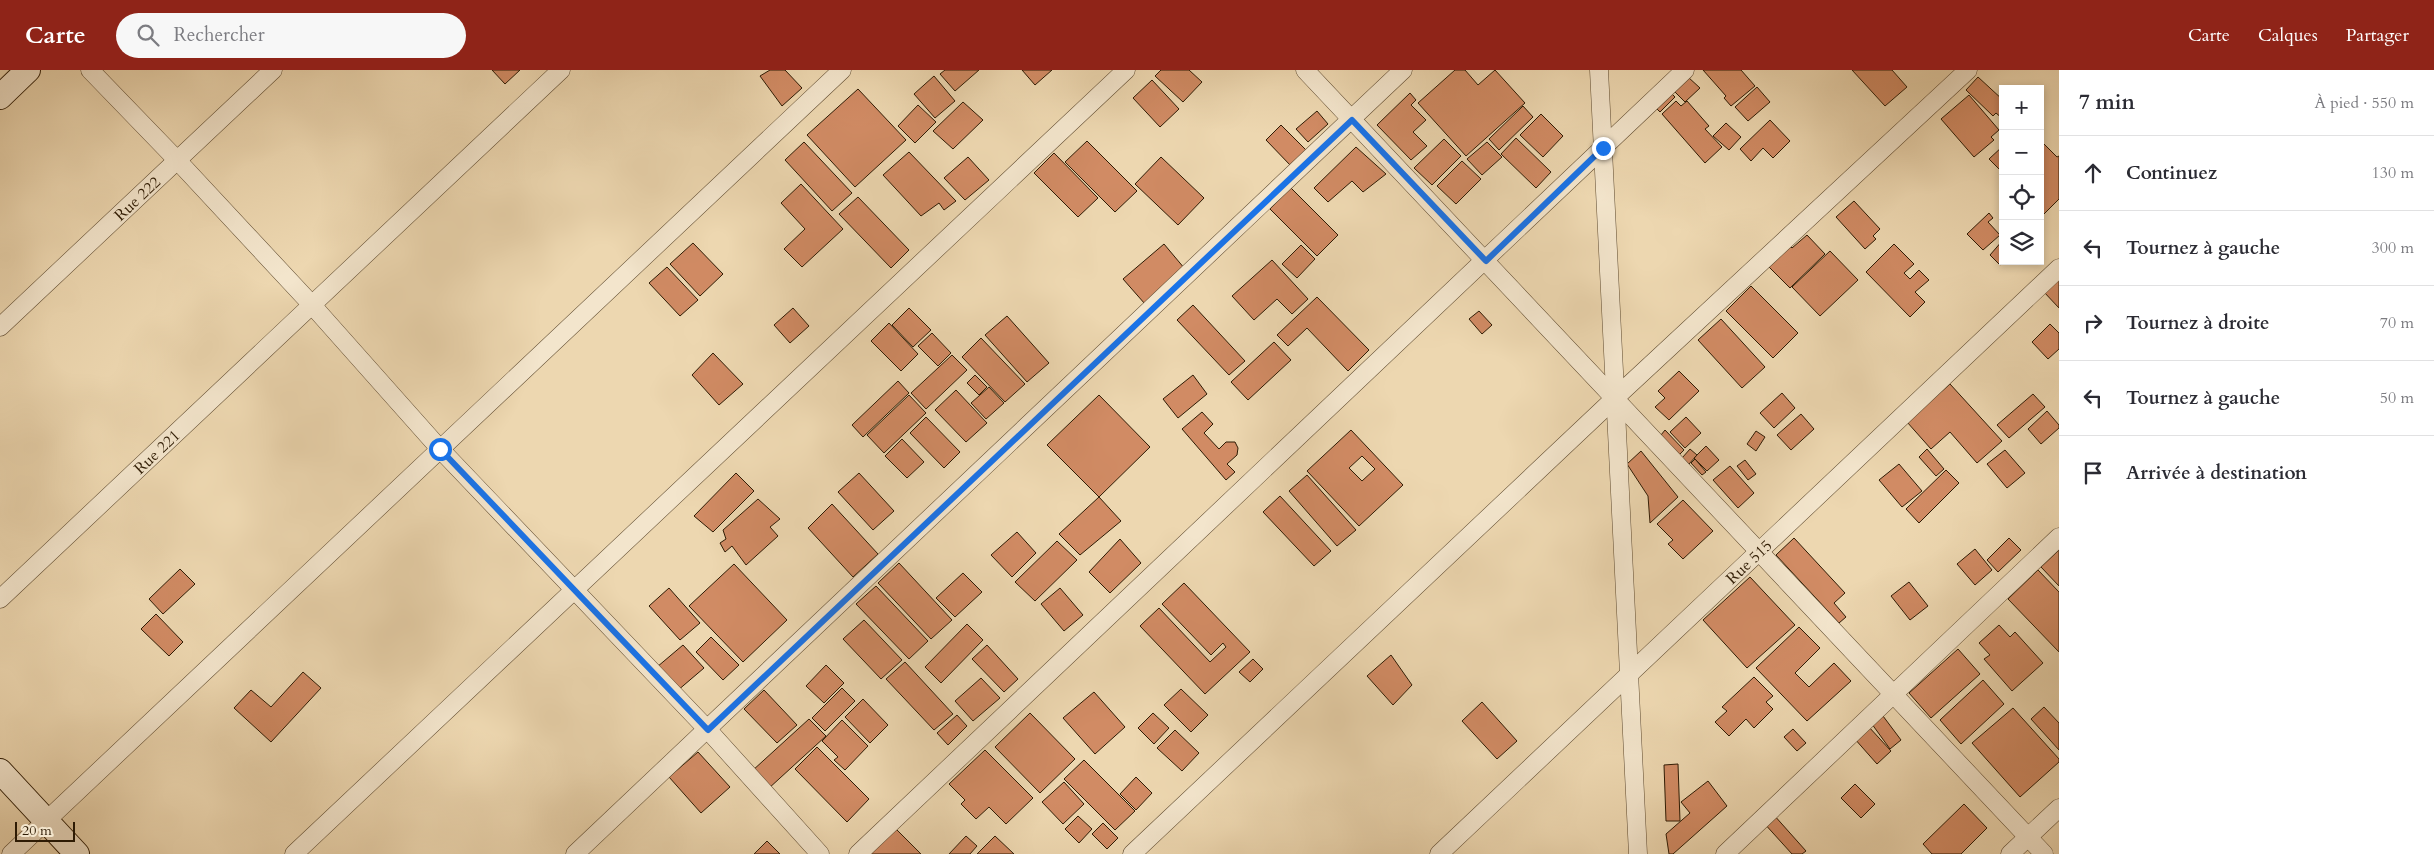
<!DOCTYPE html>
<html lang="fr">
<head>
<meta charset="utf-8">
<style>
	:root { --surface:#fff; --page:#f7f7f7; --text:#2b2b33; --muted:#7c7c81; --line:#e1e1e2; --accent:#8f2418 }
	body { margin:0; font-family:Cardo,serif; background:var(--page); color:var(--text) }
	.controls { position:absolute; right:15px; top:15px; display:grid; overflow:hidden; border-radius:0px; box-shadow:0 2px 8px #0003 }
	.controls button { width:45px; height:45px; display:grid; place-items:center; padding:0; border:0; border-bottom:1px solid var(--line); background:var(--surface); color:var(--text); font:25px sans-serif }
	.scale { position:absolute; left:15px; bottom:12px; width:60px; box-sizing:border-box; padding-left:5px; border:2px solid #2e1b04; border-top:0; font-size:14px; line-height:18px; white-space:nowrap; color:#2e1b04; -webkit-text-stroke:4px #f3e5cc; paint-order:stroke }
	.stop { position:absolute; width:15px; height:15px; margin:-11px; border:4px solid #1a73e8; border-radius:50%; background:#fff }
	.stop.end { background:#1a73e8; border-color:#fff; box-shadow:0 1px 5px #0008 }
	.list { margin:0; padding:0; list-style:none }
	h2 { display:flex; justify-content:space-between; align-items:center; height:65px; margin:0; padding:0 20px; font-size:21px }
	h2 small { font-size:16px; font-weight:400; color:var(--muted) }
	.list li { display:grid; grid-template-columns:32px 1fr auto; gap:15px; align-items:center; box-sizing:border-box; height:75px; padding:0 20px; border-top:1px solid var(--line) }
	.list b { display:block; font-size:19px; white-space:nowrap }
	.list em { font-size:16px; font-style:normal; color:var(--muted) }
	.icon { flex:none; width:28px; height:28px; fill:none; stroke:currentColor; stroke-width:2; stroke-linecap:round; stroke-linejoin:round }
	.map { position:relative; flex:none; width:2059px; height:784px; overflow:hidden }
	header { display:flex; align-items:center; gap:30px; box-sizing:border-box; height:70px; padding:0 25px; background:var(--accent); color:#fff }
	header strong { font-size:24px }
	nav { display:flex; gap:28px; margin-inline-start:auto; font-size:18px }
	.search { width:350px; height:45px; background:var(--page); display:flex; align-items:center; gap:12px; box-sizing:border-box; padding:0 18px; border-radius:28px; color:var(--muted); font-size:19px }
	main { display:flex }
	aside { flex:1; background:var(--surface) }
	.map>svg:first-child { display:block }
	.building { fill:#d18b64; stroke:#2e1b04; fill-rule:evenodd }
	.lines { fill:none; stroke-linecap:round; stroke-linejoin:round }
	.street-casing { stroke:#5e4a2f; stroke-width:19 }
	.secondary-casing { stroke:#2e1b04; stroke-width:26 }
	.street { stroke:#f3e5cc; stroke-width:18 }
	.secondary { stroke:#f3e5cc; stroke-width:24 }
	.route { stroke:#1a73e8; stroke-width:6 }
	.labels { text-anchor:middle; stroke-width:4; stroke-linejoin:round; paint-order:stroke }
	.street-label { font-size:16px; fill:#2e1b04; stroke:#f3e5cc }
</style>
</head>
<body>
<header>
<strong>Carte</strong>
<div class="search"><svg class="icon" aria-label="search" viewBox="0 0 24 24"><circle cx="10" cy="10" r="6"/><path d="M15 15l6 6"/></svg>Rechercher</div>
<nav><a>Carte</a><a>Calques</a><a>Partager</a></nav>
</header>
<main>
<div class="map">
<svg width="2059" height="784" viewBox="0 0 2059 784">
	<rect width="100%" height="100%" fill="#edd7b0"/>
	<filter id="stains"><feTurbulence type="fractalNoise" baseFrequency=".004" numOctaves="4"/><feColorMatrix values="0 0 0 0 .2 0 0 0 0 .09 0 0 0 0 .02 0 0 0 .5 -.17"/></filter>
	<radialGradient id="worn" r=".72"><stop offset=".6" stop-color="#630" stop-opacity="0"/><stop offset="1" stop-color="#630" stop-opacity=".3"/></radialGradient>
	<path class="building" d="M492 0H520L505 14Z
		M770 0H785L802 18 782 36 760 6Z
		M945 0H979L955 21 940 4Z
		M1022 0H1052L1035 15Z
		M1161 0H1189L1202 12 1183 32 1155 6Z
		M1455 0H1465L1478 15 1495 0 1525 33 1466 86 1418 33Z
		M1703 0H1741L1755 16 1731 36 1724 28 1726 26Z
		M1852 0H1892L1907 17 1885 36Z
		M934 6 955 31 935 48 914 24Z
		M1688 7 1700 18 1685 32 1673 20Z
		M1978 7 2003 30V49L1996 43 1993 46 1966 20Z
		M1152 10 1179 39 1160 57 1133 28Z
		M1757 17 1770 32 1748 51 1735 37Z
		M858 19 906 70 855 117 807 65Z
		M1669 21 1675 27 1660 42 1654 36Z
		M1410 23 1416 30 1411 35 1426 50 1413 62 1427 76 1411 90 1377 55Z
		M1969 25 1999 60 1991 67 1994 70 1974 87 1941 49Z
		M1676 31 1681 36 1687 31 1709 56 1705 59 1722 77 1705 93 1662 44Z
		M963 32 983 50 953 79 933 61Z
		M918 35 936 52 915 73 898 56Z
		M1523 36 1533 47 1499 80 1489 69Z
		M1317 41 1328 54 1308 72 1296 59Z
		M1541 44 1563 66 1543 87 1520 65Z
		M1770 50 1790 71 1773 88 1763 78 1751 91 1740 79Z
		M1726 53 1741 67 1729 80 1713 66Z
		M1281 55 1307 81 1291 96 1266 70Z
		M1516 68 1551 102 1536 118 1501 84Z
		M1444 69 1461 86 1432 115 1414 98Z
		M2040 70 2057 87 2059 86V129L2043 145 2040 142Z
		M1087 71 1137 121 1115 142 1065 92Z
		M804 72 852 123 832 141 785 90Z
		M1487 72 1502 87 1482 105 1467 89Z
		M2003 76V103L1989 89Z
		M1356 77 1386 104 1363 122 1352 111 1328 132 1314 118Z
		M909 82 956 131 944 140 939 133 921 146 883 105Z
		M1054 83 1098 128 1078 147 1034 103Z
		M968 87 989 110 965 130 944 108Z
		M1161 87 1204 128 1178 155 1135 114Z
		M1462 91 1481 109 1456 134 1437 116Z
		M801 114 843 159 802 197 784 179 805 159 781 133Z
		M1291 118 1338 165 1317 186 1270 139Z
		M858 127 909 180 891 198 839 144Z
		M1854 131 1880 159 1873 166 1876 169 1865 179 1836 147Z
		M1989 143 1993 148 1988 152 2000 165 1983 180 1967 164Z
		M1807 165 1825 184 1790 218 1766 194 1787 173 1792 178Z
		M2003 170V191H2005L2000 195 1990 185Z
		M693 173 723 204 700 226 670 194Z
		M1164 174 1185 199 1145 234 1123 209Z
		M1894 174 1914 194 1904 203 1910 209 1919 200 1929 210 1915 222 1925 232 1910 247 1866 202Z
		M1301 175 1315 189 1297 208 1282 194Z
		M1830 181 1858 210 1820 246 1792 217Z
		M1272 190 1308 229 1292 244 1277 229 1254 250 1232 226Z
		M667 197 698 230 680 246 649 213Z
		M2059 207V238L2043 221Z
		M1751 216 1798 263 1773 288 1726 241Z
		M1317 227 1369 280 1348 301 1307 258 1288 276 1277 265Z
		M1193 235 1245 291 1229 305 1177 250Z
		M793 238 809 256 790 273 774 255Z
		M909 238 931 260 913 277 892 255Z
		M1479 241 1492 255 1482 264 1469 249Z
		M1007 246 1049 293 1027 312 985 265Z
		M1721 249 1765 297 1742 318 1698 270Z
		M889 253 918 284 901 301 871 271Z
		M2050 254 2059 263V279L2048 289 2032 272Z
		M932 263 951 283 938 296 918 276Z
		M981 268 1025 314 1005 332 962 287Z
		M1274 272 1291 290 1248 330 1231 312Z
		M713 283 743 314 719 335 692 305Z
		M952 285 967 300 926 339 911 323Z
		M1679 301 1699 321 1669 350 1655 337 1665 328 1658 321Z
		M975 305 987 317 979 325 967 313Z
		M1193 305 1207 324 1178 348 1163 329Z
		M898 311 909 323 863 367 852 355Z
		M1950 314 2002 371 1977 393 1950 362 1931 379 1907 352Z
		M989 317 1004 333 986 349 971 333Z
		M956 320 987 353 966 372 935 340Z
		M1782 323 1795 338 1774 358 1760 343Z
		M2033 324 2045 337 2009 368 1997 355Z
		M909 325 926 343 884 383 867 365Z
		M1099 325 1150 377 1099 427 1047 375Z
		M2047 341 2059 355V358L2041 374 2028 359Z
		M1202 342 1213 354 1204 363 1219 379 1226 372H1235L1238 378 1237 385 1227 394 1235 402 1226 410 1182 359Z
		M1801 344 1814 359 1791 380 1777 365Z
		M926 347 960 382 944 398 910 363Z
		M1686 347 1701 363 1685 378 1670 362Z
		M1351 360 1403 415 1359 456 1307 401ZM1362 386 1375 399 1362 411 1349 398Z
		M1665 360 1684 380 1679 385 1661 365Z
		M1756 361 1765 367 1756 381 1747 374Z
		M902 369 924 392 907 408 885 386Z
		M1706 376 1719 390 1707 401 1694 388Z
		M1690 379 1697 385 1689 394 1682 388Z
		M1927 379 1944 399 1936 406 1919 387Z
		M2005 380 2025 403 2007 418 1987 394Z
		M1641 381 1678 427 1650 453 1648 426 1627 394Z
		M1695 389 1706 402 1702 405 1691 393Z
		M1745 390 1756 404 1748 410 1737 396Z
		M1899 394 1922 421 1902 437 1879 410Z
		M1730 396 1754 423 1738 438 1713 410Z
		M1946 400 1959 413 1919 453 1906 439Z
		M736 403 754 421 713 462 694 446Z
		M859 403 894 441 873 460 838 422Z
		M1307 405 1356 460 1337 476 1289 421Z
		M1280 426 1331 481 1314 496 1263 442Z
		M1099 427 1121 451 1080 485 1059 464Z
		M758 429 780 449 770 457 778 466 746 495 732 476 725 482 720 473 726 469 723 460Z
		M1683 430 1713 461 1683 489 1668 474 1673 470 1657 454Z
		M832 434 878 484 853 507 808 458Z
		M1017 462 1036 483 1012 507 991 485Z
		M1794 468 1845 523 1834 533 1846 547 1839 553 1776 485Z
		M2009 468 2021 480 1998 502 1987 490Z
		M1120 469 1141 493 1110 523 1089 502Z
		M1057 471 1077 490 1035 531 1015 512Z
		M1975 479 1992 500 1975 515 1957 494Z
		M2059 480V516L2041 497Z
		M899 493 952 550 931 569 878 513Z
		M734 494 787 550 743 592 689 536Z
		M180 499 195 514 163 544 149 529Z
		M2038 500 2059 522V582L2008 529Z
		M963 503 982 522 955 547 936 528Z
		M1750 507 1795 555 1747 598 1703 550Z
		M1909 512 1928 536 1910 550 1891 526Z
		M1184 513 1250 582 1205 624 1140 556 1159 538 1210 592 1226 577 1223 573 1211 585 1162 534Z
		M876 516 928 571 909 589 856 534Z
		M669 518 700 553 680 570 649 536Z
		M1060 518 1083 545 1064 561 1041 534Z
		M156 544 183 572 169 586 141 559Z
		M864 550 902 590 881 609 843 569Z
		M967 554 983 570 941 613 925 597Z
		M1999 555 2010 567 2015 562 2043 593 2012 621 1984 589 1990 585 1979 573Z
		M1799 557 1820 578 1795 603 1809 617 1834 593 1851 611 1807 651 1756 598Z
		M711 567 739 595 723 610 696 582Z
		M683 575 704 598 677 621 657 597Z
		M987 575 1018 609 1004 622 972 589Z
		M1958 579 1980 604 1931 648 1909 623Z
		M1391 585 1412 615 1393 635 1367 606Z
		M1253 589 1263 599 1250 612 1239 602Z
		M905 592 953 644 934 660 886 609Z
		M826 595 844 613 824 633 806 616Z
		M303 602 321 618 271 672 234 638 251 620 271 637Z
		M1754 607 1773 626 1766 632 1773 639 1754 658 1746 649 1729 666 1715 652 1727 641 1722 637Z
		M981 608 1000 628 973 651 955 631Z
		M1983 610 2004 634 1961 674 1940 650Z
		M842 618 855 631 825 661 812 648Z
		M1181 619 1208 645 1191 662 1164 635Z
		M764 620 797 655 777 673 744 639Z
		M1094 622 1125 657 1095 684 1063 648Z
		M863 629 888 655 870 673 845 647Z
		M1482 632 1517 671 1497 689 1462 651Z
		M2044 637 2059 653V680L2031 649Z
		M2013 638 2059 689V692L2020 727 1972 673Z
		M1880 642 1901 670 1890 679 1869 650Z
		M1030 643 1075 689 1040 723 995 677Z
		M1153 643 1169 658 1154 674 1138 658Z
		M957 645 967 656 948 675 937 663Z
		M809 649 826 666 768 719 752 701Z
		M842 650 868 676 845 700 834 690 838 687 822 671Z
		M1868 656 1891 681 1877 694 1854 668Z
		M1793 659 1806 673 1797 681 1784 667Z
		M1175 660 1199 683 1182 701 1157 678Z
		M817 677 869 729 847 752 795 699Z
		M985 680 1033 728 1006 754 989 737 976 749 961 734 965 730 949 714Z
		M698 682 730 717 701 743 669 707Z
		M1084 690 1135 741 1115 760 1064 709Z
		M1678 694 1680 751H1666L1664 695Z
		M1136 707 1152 723 1136 740 1120 724Z
		M1708 711 1727 736 1673 784H1669L1666 764 1690 743 1681 732Z
		M1064 712 1084 734 1063 754 1042 732Z
		M1855 714 1875 734 1861 748 1841 728Z
		M1964 734 1987 758 1961 784H1932L1923 774Z
		M1773 744 1806 781 1802 784H1792L1763 752Z
		M1078 746 1092 759 1079 773 1065 759Z
		M1103 753 1118 768 1107 779 1092 764Z
		M895 758 921 784H868Z
		M966 766 977 776 970 784H949Z
		M995 766 1014 784H977Z
		M767 771 780 784H754Z"/>
	<g class="lines">
		<g class="street-casing">
			<g id="street">
				<path d="M90 0 177 90 312 235 440 379 708 660 820 784"/>
				<path d="M1305 0 2044 784"/>
				<path d="M1599 0 1638 784"/>
				<path id="s1" d="M0 257 273 0"/>
				<path id="s2" d="M0 529 561 0"/>
				<path d="M11 784 842 0"/>
				<path d="M294 784 1126 0"/>
				<path d="M575 784 1403 0"/>
				<path d="M858 784 1685 0"/>
				<path d="M1132 784 1615 328 1968 0"/>
				<path id="s3" d="M1439 784 2059 198"/>
				<path d="M1725 784 2059 467"/>
				<path d="M2010 784 2059 738"/>
			</g>
		</g>
		<g class="secondary-casing">
			<path id="secondary" d="M0 27 28 0
				M0 701 77 784"/>
		</g>
		<use href="#street" class="street"/>
		<use href="#secondary" class="secondary"/>
	</g>
	<g class="lines">
		<path class="route" d="M440 379 708 660 1352 50 1486 191 1603 78"/>
	</g>
	<g class="labels">
		<g class="street-label">
			<text dy="6" stroke="none"><textPath href="#s1" startOffset="188">Rue 222</textPath></text>
			<text dy="6" stroke="none"><textPath href="#s2" startOffset="215">Rue 221</textPath></text>
			<text dy="6" stroke="none"><textPath href="#s3" startOffset="426">Rue 515</textPath></text>
		</g>
	</g>
	<rect width="100%" height="100%" filter="url(#stains)"/>
	<rect width="100%" height="100%" fill="url(#worn)"/>
</svg>
<div class="controls">
<button>+</button>
<button>−</button>
<button><svg class="icon" aria-label="locate" viewBox="0 0 24 24"><circle cx="12" cy="12" r="6"/><path d="M12 2v4M12 18v4M2 12h4M18 12h4"/></svg></button>
<button><svg class="icon" aria-label="layers" viewBox="0 0 24 24"><path d="M12 4l9 5-9 5-9-5zM3 14l9 5 9-5"/></svg></button>
</div>
<div class="scale">20 m</div>
<div class="stop" style="left:440px;top:379px"></div>
<div class="stop end" style="left:1603px;top:78px"></div>
</div>
<aside>
<h2>7 min<small>À pied · 550 m</small></h2>
<ul class="list">
<li><svg class="icon" aria-label="ahead" viewBox="0 0 24 24"><path d="M12 20V5M6 11l6-6 6 6"/></svg><div><b>Continuez</b></div><em>130 m</em></li>
<li><svg class="icon" aria-label="left" viewBox="0 0 24 24"><path d="M17 20v-9H6M10 6l-5 5 5 5"/></svg><div><b>Tournez à gauche</b></div><em>300 m</em></li>
<li><svg class="icon" aria-label="right" viewBox="0 0 24 24"><path d="M7 20v-9h11M14 6l5 5-5 5"/></svg><div><b>Tournez à droite</b></div><em>70 m</em></li>
<li><svg class="icon" aria-label="left" viewBox="0 0 24 24"><path d="M17 20v-9H6M10 6l-5 5 5 5"/></svg><div><b>Tournez à gauche</b></div><em>50 m</em></li>
<li><svg class="icon" aria-label="arrive" viewBox="0 0 24 24"><path d="M6 21V4h12l-3 4 3 4H6"/></svg><div><b>Arrivée à destination</b></div></li>
</ul>
</aside>
</main>
</body>
</html>
